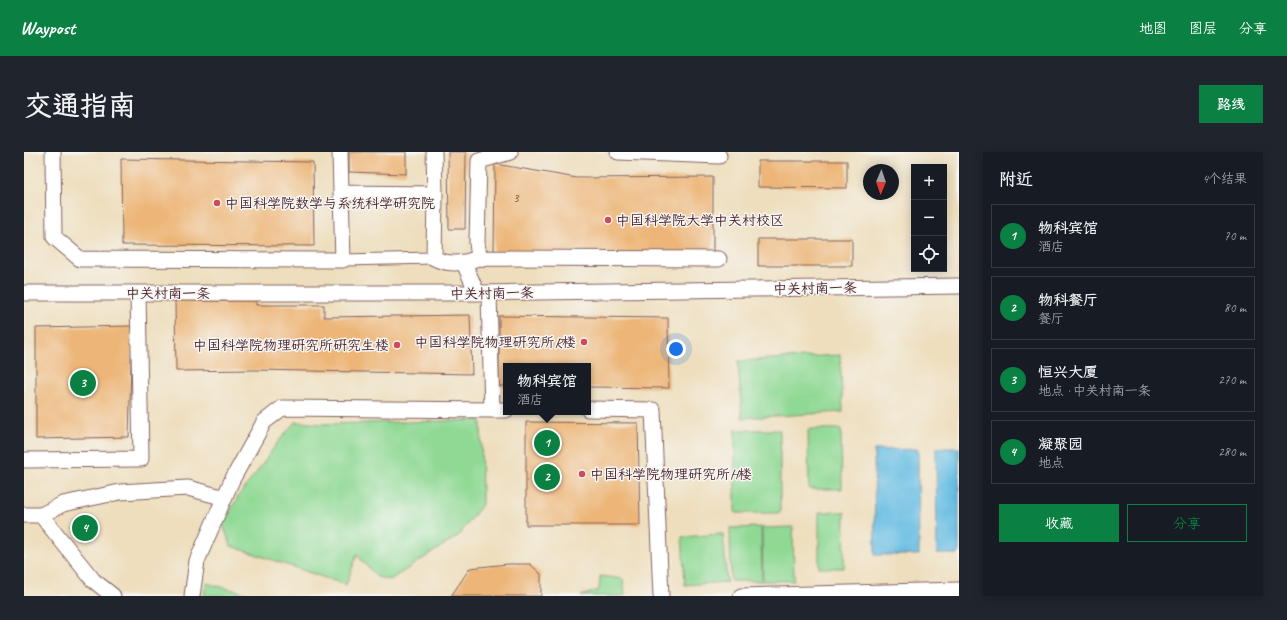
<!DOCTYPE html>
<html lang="zh">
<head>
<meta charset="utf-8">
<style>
	:root { --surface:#171b24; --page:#20242c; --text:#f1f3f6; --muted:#9ea1a6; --line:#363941; --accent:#0b8043 }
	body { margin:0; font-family:Caveat,"LXGW WenKai TC",sans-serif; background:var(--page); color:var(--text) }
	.controls { position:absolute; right:12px; top:12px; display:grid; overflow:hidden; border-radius:0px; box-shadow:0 2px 10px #0003 }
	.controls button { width:36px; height:36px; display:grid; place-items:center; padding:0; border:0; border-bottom:1px solid var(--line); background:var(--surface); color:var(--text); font:20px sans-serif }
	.compass { position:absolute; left:839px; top:12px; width:36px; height:36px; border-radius:50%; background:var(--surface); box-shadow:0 2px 10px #0003; rotate:182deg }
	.you { position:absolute; left:652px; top:197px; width:14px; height:14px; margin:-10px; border:3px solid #fff; border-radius:50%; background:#1a73e8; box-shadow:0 0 0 6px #1a73e833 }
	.badge { display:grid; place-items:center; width:26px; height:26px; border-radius:50%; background:var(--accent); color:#fff; font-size:13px; font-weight:700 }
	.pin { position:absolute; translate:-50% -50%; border:2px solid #fff; box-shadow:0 1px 4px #0006 }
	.popup { position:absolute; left:479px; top:211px; width:88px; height:52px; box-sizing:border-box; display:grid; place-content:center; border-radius:0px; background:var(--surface); filter:drop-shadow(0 1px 3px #0005); font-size:13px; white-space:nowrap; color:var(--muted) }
	.popup b { font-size:15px; color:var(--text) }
	.popup::after { content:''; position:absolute; left:50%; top:100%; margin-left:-8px; border:8px solid transparent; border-top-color:var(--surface) }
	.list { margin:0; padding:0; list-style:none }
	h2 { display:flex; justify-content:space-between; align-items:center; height:52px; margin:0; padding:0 16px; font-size:17px }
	h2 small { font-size:13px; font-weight:400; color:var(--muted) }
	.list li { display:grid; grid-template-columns:26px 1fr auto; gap:12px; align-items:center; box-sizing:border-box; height:64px; margin:0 8px 8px; padding:0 8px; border:1px solid var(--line); border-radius:0px }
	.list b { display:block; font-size:15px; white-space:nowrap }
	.list p { margin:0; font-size:13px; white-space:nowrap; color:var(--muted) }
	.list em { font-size:13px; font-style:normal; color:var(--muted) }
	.actions { display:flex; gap:8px; padding:12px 16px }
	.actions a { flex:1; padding:9px 0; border:1px solid var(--accent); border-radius:0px; text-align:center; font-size:14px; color:var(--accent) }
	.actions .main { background:var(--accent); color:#fff }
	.icon { flex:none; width:22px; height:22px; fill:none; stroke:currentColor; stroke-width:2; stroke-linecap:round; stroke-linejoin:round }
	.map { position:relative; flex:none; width:935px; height:444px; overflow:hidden; border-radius:0px }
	header { display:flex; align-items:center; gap:24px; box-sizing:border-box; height:56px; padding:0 20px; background:var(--accent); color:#fff }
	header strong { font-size:19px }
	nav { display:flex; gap:22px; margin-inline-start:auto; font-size:14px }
	.intro { display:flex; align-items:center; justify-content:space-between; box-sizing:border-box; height:96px; padding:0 24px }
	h1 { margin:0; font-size:28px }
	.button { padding:10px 18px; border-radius:0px; background:var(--accent); color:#fff; font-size:14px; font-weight:700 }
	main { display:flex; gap:24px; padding:0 24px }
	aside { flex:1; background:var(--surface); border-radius:0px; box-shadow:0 2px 10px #0003 }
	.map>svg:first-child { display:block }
	.green { fill:#90d994; stroke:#6d7c60 }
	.water { fill:#65bce2; stroke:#586e86 }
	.building { fill:#edb678 }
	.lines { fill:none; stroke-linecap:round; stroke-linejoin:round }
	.pedestrian-casing { stroke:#83625e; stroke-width:13 }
	.minor-casing { stroke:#83625e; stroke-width:17 }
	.pedestrian { stroke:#fff; stroke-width:11 }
	.minor { stroke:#fff; stroke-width:15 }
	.poi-dot { fill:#d1495b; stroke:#f6f6f2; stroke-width:1.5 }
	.labels { text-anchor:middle; stroke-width:3; stroke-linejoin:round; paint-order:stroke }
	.number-label { font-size:12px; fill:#73453e }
	.poi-label { font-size:14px; fill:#4a1f2b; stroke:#f6f6f2; text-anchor:start }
	.street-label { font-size:14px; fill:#4a1f2b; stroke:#f6f6f2 }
</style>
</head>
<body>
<header>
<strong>Waypost</strong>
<nav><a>地图</a><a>图层</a><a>分享</a></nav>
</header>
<div class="intro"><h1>交通指南</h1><a class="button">路线</a></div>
<main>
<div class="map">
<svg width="935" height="444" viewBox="0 0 935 444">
	<rect width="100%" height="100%" fill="#f6f6f2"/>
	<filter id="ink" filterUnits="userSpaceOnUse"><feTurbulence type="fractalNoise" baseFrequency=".025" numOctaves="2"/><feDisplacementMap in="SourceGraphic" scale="8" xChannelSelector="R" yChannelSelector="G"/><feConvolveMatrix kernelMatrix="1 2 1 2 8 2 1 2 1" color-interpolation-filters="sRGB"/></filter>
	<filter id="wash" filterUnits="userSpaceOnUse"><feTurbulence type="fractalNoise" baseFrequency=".012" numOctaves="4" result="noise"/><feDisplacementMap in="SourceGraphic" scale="16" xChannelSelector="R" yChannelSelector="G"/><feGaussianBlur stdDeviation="0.9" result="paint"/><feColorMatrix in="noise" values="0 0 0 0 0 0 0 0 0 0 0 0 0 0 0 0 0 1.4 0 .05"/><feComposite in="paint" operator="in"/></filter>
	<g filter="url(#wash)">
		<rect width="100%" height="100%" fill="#eedebd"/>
		<path class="green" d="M816 203 819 260 718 266 714 209Z
			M457 268 458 353 434 384 366 428 353 425 333 403 322 433 207 394 199 373 215 343 236 316 253 291 271 270 301 272Z
			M784 277H817L818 337H785Z
			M711 278H756V361H711Z
			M795 360H821L820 416H795Z
			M737 375 738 429H707L706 376Z
			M769 375 770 429H739L738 376Z
			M699 382 703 430 661 433 658 385Z
			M576 424 599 427 601 444H557L575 438Z
			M182 431 234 444H180Z"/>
		<path class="water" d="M912 296H935V402H913Z
			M894 297 895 403H851L850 298Z"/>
		<g id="blocks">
			<path class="building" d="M325 0H382V22L325 20Z
				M424 0H442L441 77H425Z
				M97 7 289 10 290 94 98 93Z
				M734 9H823V36L734 35Z
				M471 12 553 26 689 25V103L470 100Z
				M734 87H828V114H734Z
				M151 149H232V153H300V165L446 163 448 222 231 218 152 219Z
				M475 164 644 166 645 236 564 235V214H482V234H475Z
				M108 174 105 285 12 287V176Z
				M502 270 614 271 616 373H502Z
				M484 412H506L517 422V444H427L446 416Z"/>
		</g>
	</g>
	<g filter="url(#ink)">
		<use href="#blocks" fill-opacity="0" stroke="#83625e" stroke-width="1"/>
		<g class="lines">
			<g class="pedestrian-casing">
				<path id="pedestrian" d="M319 108 410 106"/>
			</g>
			<g class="minor-casing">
				<path id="minor" d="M29 0 30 85 56 107 319 108 317 41 411 42 410 106C425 114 440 111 455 106L453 91 455 9 486 0
					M316 0 317 41
					M410 0 411 42
					M594 0 695 4
					M455 106 695 107
					M440 111 453 141
					M0 141H453L935 134
					M465 141 468 258H482
					M564 257 629 258 637 444
					M0 308 117 307 114 141
					M0 363H17L69 428 89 444
					M17 363 39 352 96 340 164 336 201 346
					M168 444 173 409 208 328 240 270 258 256 468 258
					M717 444 935 438"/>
			</g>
			<use href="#pedestrian" class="pedestrian"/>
			<use href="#minor" class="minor"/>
		</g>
	</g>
	<g class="poi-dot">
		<circle cx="193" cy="51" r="4"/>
		<circle cx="584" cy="68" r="4"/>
		<circle cx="560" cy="190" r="4"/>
		<circle cx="373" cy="193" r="4"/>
		<circle cx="558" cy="322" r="4"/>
	</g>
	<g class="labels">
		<g class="number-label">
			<text x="492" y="50">3</text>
		</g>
		<g class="poi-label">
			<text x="201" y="56">中国科学院数学与系统科学研究院</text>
			<text x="592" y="73">中国科学院大学中关村校区</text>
			<text x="552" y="195" text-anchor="end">中国科学院物理研究所R楼</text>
			<text x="365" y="198" text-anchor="end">中国科学院物理研究所研究生楼</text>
			<text x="566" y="327">中国科学院物理研究所H楼</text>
		</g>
		<g class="street-label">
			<text transform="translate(791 136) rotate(-1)" y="5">中关村南一条</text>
			<text x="144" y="146">中关村南一条</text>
			<text transform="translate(468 141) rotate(-1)" y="5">中关村南一条</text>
		</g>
	</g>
</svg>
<div class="controls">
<button>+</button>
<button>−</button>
<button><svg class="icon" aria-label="locate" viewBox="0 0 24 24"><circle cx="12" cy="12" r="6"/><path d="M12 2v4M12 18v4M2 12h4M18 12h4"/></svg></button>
</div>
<svg class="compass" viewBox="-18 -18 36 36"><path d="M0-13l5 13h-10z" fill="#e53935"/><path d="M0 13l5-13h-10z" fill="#9ea1a6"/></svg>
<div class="you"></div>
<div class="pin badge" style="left:523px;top:291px">1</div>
<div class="popup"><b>物科宾馆</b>酒店</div>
<div class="pin badge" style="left:523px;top:325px">2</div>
<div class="pin badge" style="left:59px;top:231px">3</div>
<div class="pin badge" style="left:61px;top:376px">4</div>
</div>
<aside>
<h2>附近<small>4个结果</small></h2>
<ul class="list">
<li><span class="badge">1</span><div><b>物科宾馆</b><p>酒店</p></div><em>70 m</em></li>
<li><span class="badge">2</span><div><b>物科餐厅</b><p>餐厅</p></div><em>80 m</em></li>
<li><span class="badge">3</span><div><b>恒兴大厦</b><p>地点 · 中关村南一条</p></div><em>270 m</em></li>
<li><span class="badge">4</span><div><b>凝聚园</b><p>地点</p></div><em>280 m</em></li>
</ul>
<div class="actions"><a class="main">收藏</a><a>分享</a></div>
</aside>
</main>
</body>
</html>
